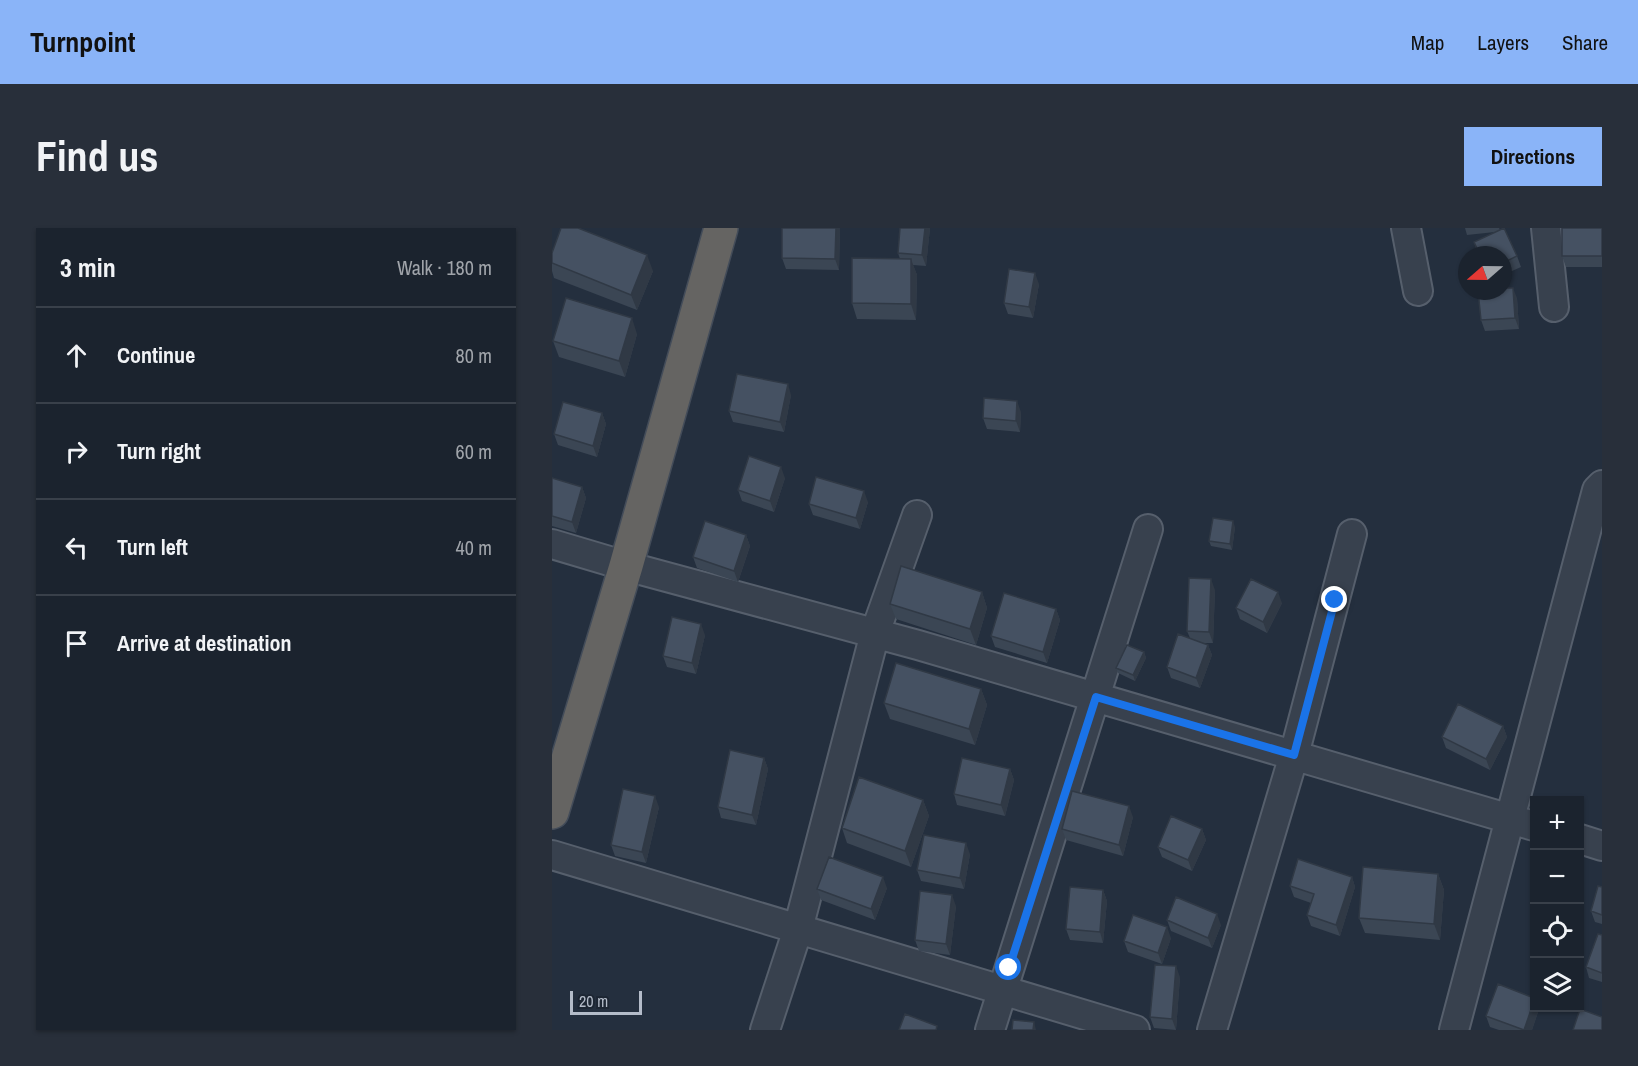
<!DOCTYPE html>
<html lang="en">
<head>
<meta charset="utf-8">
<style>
	:root { --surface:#1b232e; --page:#282f3a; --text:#f1f3f6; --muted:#a0a4aa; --line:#39404a; --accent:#8ab4f8 }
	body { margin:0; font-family:"Archivo Narrow",sans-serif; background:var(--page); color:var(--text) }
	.controls { position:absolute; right:18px; bottom:18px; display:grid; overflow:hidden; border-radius:0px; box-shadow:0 2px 4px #0004 }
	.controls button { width:54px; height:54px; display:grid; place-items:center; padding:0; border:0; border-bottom:2px solid var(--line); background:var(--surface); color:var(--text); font:30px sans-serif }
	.compass { position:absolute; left:906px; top:18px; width:54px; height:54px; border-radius:50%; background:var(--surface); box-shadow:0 2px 4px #0004; rotate:250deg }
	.scale { position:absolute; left:18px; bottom:15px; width:72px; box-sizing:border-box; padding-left:6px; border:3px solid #b4bcc9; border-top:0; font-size:16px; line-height:21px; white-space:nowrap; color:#b4bcc9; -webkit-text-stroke:4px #1d2633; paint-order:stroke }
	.stop { position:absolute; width:18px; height:18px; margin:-14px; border:4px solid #1a73e8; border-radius:50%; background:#fff }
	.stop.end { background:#1a73e8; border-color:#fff; box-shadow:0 2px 6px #0008 }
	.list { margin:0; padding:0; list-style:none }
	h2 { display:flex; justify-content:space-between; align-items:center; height:78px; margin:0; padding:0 24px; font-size:26px }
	h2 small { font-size:20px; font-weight:400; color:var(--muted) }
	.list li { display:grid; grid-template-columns:39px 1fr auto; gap:18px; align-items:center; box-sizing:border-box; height:96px; padding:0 24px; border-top:2px solid var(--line) }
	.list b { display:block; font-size:22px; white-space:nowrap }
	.list em { font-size:20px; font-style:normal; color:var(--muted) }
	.icon { flex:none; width:33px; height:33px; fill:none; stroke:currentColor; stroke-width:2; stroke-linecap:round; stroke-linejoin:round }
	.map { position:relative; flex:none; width:1050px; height:802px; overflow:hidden; border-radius:0px }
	header { display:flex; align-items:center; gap:36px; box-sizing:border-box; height:84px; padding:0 30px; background:var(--accent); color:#111 }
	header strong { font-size:28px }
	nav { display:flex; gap:33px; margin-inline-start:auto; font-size:21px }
	.intro { display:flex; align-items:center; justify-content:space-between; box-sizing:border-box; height:144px; padding:0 36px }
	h1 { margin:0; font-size:42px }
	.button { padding:15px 27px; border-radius:0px; background:var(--accent); color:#111; font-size:21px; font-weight:700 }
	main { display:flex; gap:36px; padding:0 36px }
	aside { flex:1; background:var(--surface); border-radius:0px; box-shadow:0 2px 4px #0004 }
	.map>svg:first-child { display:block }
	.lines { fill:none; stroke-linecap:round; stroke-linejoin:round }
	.minor-casing { stroke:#565f6c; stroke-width:32 }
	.trunk-casing { stroke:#434c59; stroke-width:36 }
	.minor { stroke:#38414e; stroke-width:28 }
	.trunk { stroke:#656462; stroke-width:33 }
	.wall { fill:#3b4654 }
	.shaded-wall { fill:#303945 }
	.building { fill:#455162; stroke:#303945; stroke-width:1.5 }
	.route { stroke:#1a73e8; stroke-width:8 }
</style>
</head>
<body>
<header>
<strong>Turnpoint</strong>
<nav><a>Map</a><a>Layers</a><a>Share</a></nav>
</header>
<div class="intro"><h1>Find us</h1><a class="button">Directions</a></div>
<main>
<aside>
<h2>3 min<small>Walk · 180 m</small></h2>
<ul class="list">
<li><svg class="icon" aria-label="ahead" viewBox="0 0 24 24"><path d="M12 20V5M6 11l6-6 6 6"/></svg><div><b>Continue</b></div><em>80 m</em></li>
<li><svg class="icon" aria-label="right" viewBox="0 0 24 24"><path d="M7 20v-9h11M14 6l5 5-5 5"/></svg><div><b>Turn right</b></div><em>60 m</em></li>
<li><svg class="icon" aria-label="left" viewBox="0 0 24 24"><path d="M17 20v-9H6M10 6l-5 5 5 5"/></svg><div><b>Turn left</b></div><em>40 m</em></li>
<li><svg class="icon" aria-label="arrive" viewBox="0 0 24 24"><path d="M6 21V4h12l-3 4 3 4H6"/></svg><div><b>Arrive at destination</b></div></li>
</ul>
</aside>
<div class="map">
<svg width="1050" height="802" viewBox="0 0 1050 802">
	<rect width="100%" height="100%" fill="#242f3e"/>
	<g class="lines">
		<g class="minor-casing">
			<path id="minor" d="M854 0 866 63
				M994 0 1002 79
				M0 316 74 338 366 417 982 598
				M1028 611 1050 618
				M0 627 583 802
				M213 802 246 701 323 405 365 287
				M438 802 596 301
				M660 802 742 527 800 306
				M902 802 1045 262 1050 257"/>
		</g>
		<g class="trunk-casing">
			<path id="trunk" d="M0 584 74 338 169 0"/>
		</g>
		<use href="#minor" class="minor"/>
		<use href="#trunk" class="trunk"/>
	</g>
	<path class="wall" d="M288 0 287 42 234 41 230 30Z
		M348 0H378L374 38 361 37 365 47 364 92 305 91 300 75 348 31 346 25Z
		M913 0H947L965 28 969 39 951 47V27H926L922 14 943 4 915 7Z
		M1050 0V39H1014L1010 28Z
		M0 25 101 43 85 82 2 50 0 43Z
		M487 56 481 90 456 86 452 75Z
		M965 70 967 101 933 103 929 92Z
		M85 106 73 149 7 129 1 113Z
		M239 167 232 204 181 194 177 183Z
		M469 184 468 204 435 201 431 190Z
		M50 185 54 196 45 229 6 217 2 206Z
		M0 250 30 259 34 270 24 305 0 298Z
		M233 250 222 284 190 273 186 262Z
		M316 274 308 301 261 287 257 276Z
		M683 299 680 322 659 318 657 313Z
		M194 307 198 318 186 354 145 340 141 329Z
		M663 362 661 415H651L656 417 660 427 648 460 619 450 615 439 638 410 635 403Z
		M430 364 435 380 424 417 344 391 338 376Z
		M730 375 715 405 688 391 684 380Z
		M504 381 508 392 495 435 443 419 439 408Z
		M153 407 144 446 115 439 111 428Z
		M592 424 594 430 583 453 566 445 564 440Z
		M429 461 435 477 423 517 338 491 332 475Z
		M951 498 955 509 938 542 894 520 890 509Z
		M212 530 216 541 204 597 169 590 166 579Z
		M458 541 462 552 453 588 405 577 402 566Z
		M371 572 377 588 359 639 295 615 290 600Z
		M107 579 94 635 63 628 59 617Z
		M581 589 571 628 514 612 510 601Z
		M650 601 654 612 640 643 610 629 606 619Z
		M418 626 412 661 369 653 365 642Z
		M886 646 892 662 888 712 813 705 807 690Z
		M800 649 803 659 788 708 759 698 755 687 759 675 742 669 738 658Z
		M1050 659V696L1043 694 1039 683Z
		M335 660 323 692 269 672 265 661Z
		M551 662 555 673 551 715 518 712 514 701Z
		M404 678 398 727 367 723 363 712Z
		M615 692 669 697 660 720 619 703Z
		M1050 707V754L1037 750 1034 739Z
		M619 710 610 736 576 724 572 713Z
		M628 749 624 802 602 800 598 789Z
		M987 781 980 802H947L938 799 934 788Z"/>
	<path class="shaded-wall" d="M284 0H288L287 42 283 31Z
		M373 0H378L374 38 370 27Z
		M95 27 101 43 85 82 79 67Z
		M359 31 365 47 364 92 359 76Z
		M483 45 487 56 481 90 477 79Z
		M961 60 965 70 967 101 963 90Z
		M80 90 85 106 73 149 67 133Z
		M236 156 239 167 232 204 228 194Z
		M465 173 469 184 468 204 464 193Z
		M50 185 54 196 45 229 41 218Z
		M229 239 233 250 222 284 218 273Z
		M30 259 34 270 24 305 20 294Z
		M312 263 316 274 308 301 304 290Z
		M681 293 683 299 680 322 678 316Z
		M194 307 198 318 186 354 182 343Z
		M659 351 663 362 661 415 657 404Z
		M430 364 435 380 424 417 418 401Z
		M726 364 730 375 715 405 711 394Z
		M504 381 508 392 495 435 491 424Z
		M149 396 153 407 144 446 140 435Z
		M656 417 660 427 648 460 644 450Z
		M592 424 594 430 583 453 581 447Z
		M429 461 435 477 423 517 417 501Z
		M951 498 955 509 938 542 934 531Z
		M212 530 216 541 204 597 200 587Z
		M458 541 462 552 453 588 449 577Z
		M103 568 107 579 94 635 90 624Z
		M371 572 377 588 359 639 353 623Z
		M577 578 581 589 571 628 567 617Z
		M650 601 654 612 640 643 636 632Z
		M414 615 418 626 412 661 408 650Z
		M886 646 892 662 888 712 882 696Z
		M331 649 335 660 323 692 319 681Z
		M800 649 803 659 788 708 784 697Z
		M551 662 555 673 551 715 548 704Z
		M400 667 404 678 398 727 394 716Z
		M665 686 669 697 660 720 656 710Z
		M615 699 619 710 610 736 606 725Z
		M624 738 628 749 624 802 620 791Z
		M982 773V780H987V781L980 802H972Z
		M482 794 484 802H481Z"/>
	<path class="building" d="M9 0H26L95 27 79 67 0 35V25Z
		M230 0H284L283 31 230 30Z
		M348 0H373L370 27 346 25Z
		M952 0 965 28 951 35V27H928L922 14Z
		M1010 0H1050V28H1010Z
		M300 30 359 31V76L300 75Z
		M457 41 483 45 477 79 452 75Z
		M951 60H961L963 90 929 92 926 63H951Z
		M14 70 80 90 67 133 1 113Z
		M185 146 236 156 228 194 177 183Z
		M432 170 465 173 464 193 431 190Z
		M11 174 50 185 41 218 2 206Z
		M197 228 229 239 218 273 186 262Z
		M264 249 312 263 304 290 257 276Z
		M0 250 30 259 20 294 0 288Z
		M661 290 681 293 678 316 657 313Z
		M153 293 194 307 182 343 141 329Z
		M349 338 430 364 418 401 338 376Z
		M637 350 659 351 657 404 635 403Z
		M699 351 726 364 711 394 684 380Z
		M452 365 504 381 491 424 439 408Z
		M120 389 149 396 140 435 111 428Z
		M626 406 656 417 644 450 615 439Z
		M575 417 592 424 581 447 564 440Z
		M344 435 429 461 417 501 332 475Z
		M906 476 951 498 934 531 890 509Z
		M178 522 212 530 200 587 166 579Z
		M410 530 458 541 449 577 402 566Z
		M307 549 371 572 353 623 290 600Z
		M71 561 103 568 90 624 59 617Z
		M520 563 577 578 567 617 510 601Z
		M619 588 650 601 636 632 606 619Z
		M372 607 414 615 408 650 365 642Z
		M277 629 331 649 319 681 265 661Z
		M746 631 800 649 784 697 755 687 762 666 738 658Z
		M811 639 886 646 882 696 807 690Z
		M1046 658 1050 659V687L1039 683Z
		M518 659 551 662 548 704 514 701Z
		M368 663 400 667 394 716 363 712Z
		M624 669 665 686 656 710 615 692Z
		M581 687 615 699 606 725 572 713Z
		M1046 706 1050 707V745L1034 739Z
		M603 737 624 738 620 791 598 789Z
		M946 756 982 770V773L972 802 934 788Z
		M1028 781 1050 789V802H1021Z
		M353 786 385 798 384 802H347Z
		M461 792 482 794 481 802H460Z"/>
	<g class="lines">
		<path class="route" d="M457 740 544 469 742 527 783 372"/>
	</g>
</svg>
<div class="controls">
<button>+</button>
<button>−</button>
<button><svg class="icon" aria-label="locate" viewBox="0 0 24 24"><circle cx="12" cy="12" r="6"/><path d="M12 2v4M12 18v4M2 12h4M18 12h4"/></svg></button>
<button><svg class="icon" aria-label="layers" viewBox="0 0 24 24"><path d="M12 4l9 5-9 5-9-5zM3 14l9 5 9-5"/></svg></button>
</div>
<svg class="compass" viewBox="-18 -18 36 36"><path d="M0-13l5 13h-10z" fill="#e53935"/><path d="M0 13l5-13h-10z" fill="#a0a4aa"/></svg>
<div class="scale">20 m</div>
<div class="stop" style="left:457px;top:740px"></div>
<div class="stop end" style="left:783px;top:372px"></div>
</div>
</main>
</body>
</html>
